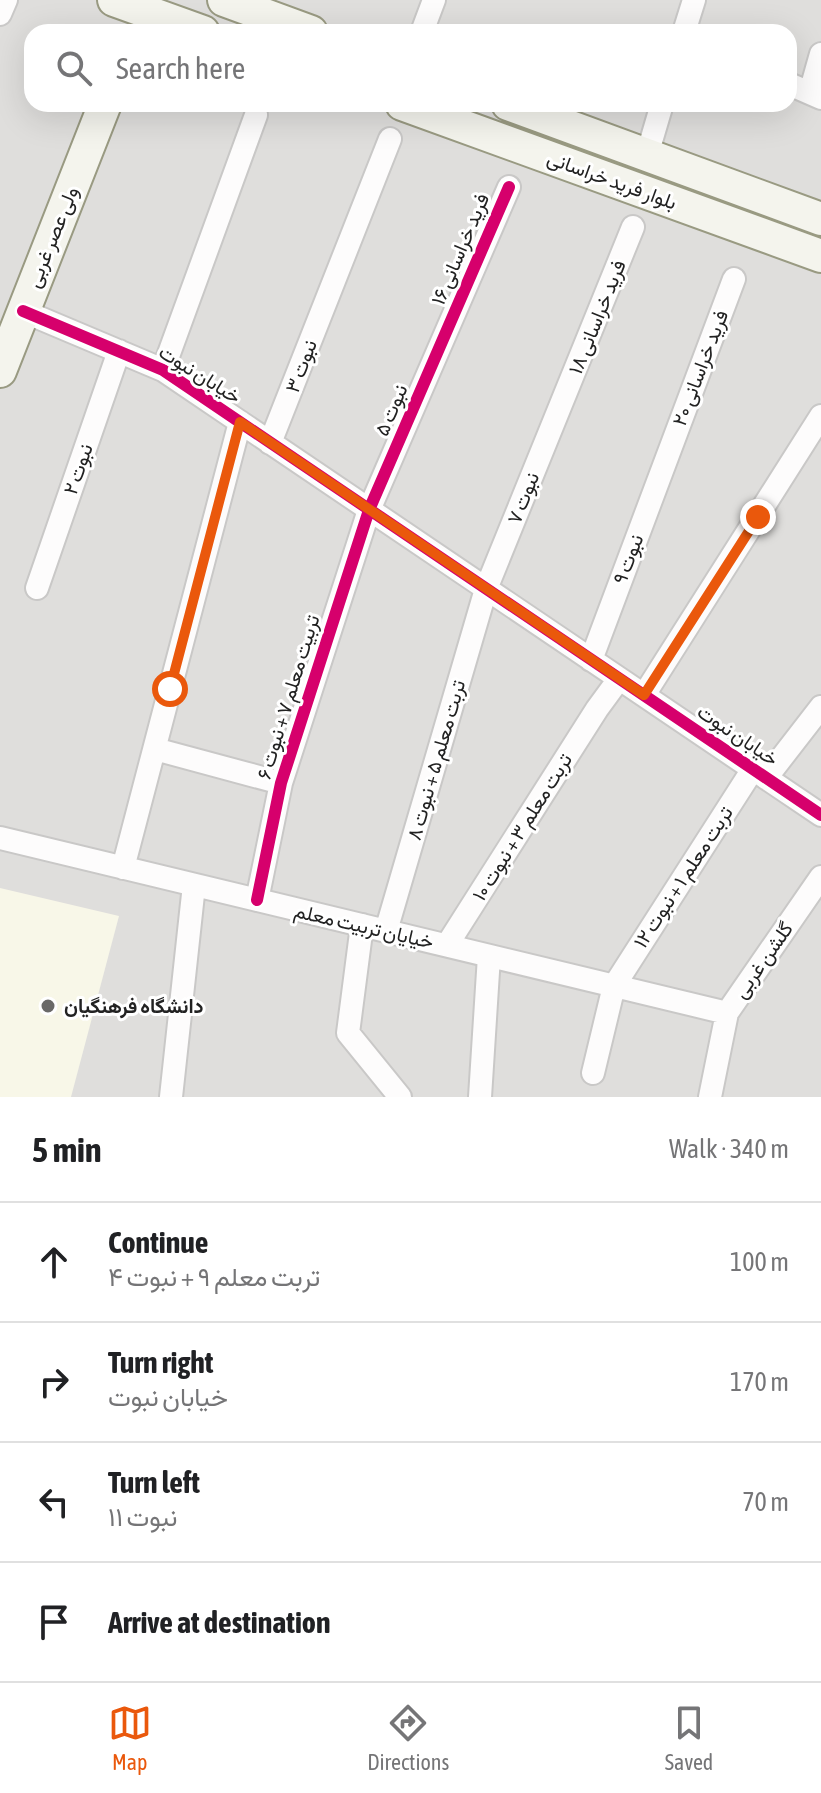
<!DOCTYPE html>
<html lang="en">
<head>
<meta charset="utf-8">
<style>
	:root { --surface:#fff; --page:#f2f2f2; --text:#202124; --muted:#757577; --line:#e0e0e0; --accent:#ea580c }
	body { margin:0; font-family:"Asap Condensed",Vazirmatn,sans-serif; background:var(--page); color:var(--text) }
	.stop { position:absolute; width:24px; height:24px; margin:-18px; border:6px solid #ea580c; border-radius:50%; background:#fff }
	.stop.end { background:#ea580c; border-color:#fff; box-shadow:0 2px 8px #0008 }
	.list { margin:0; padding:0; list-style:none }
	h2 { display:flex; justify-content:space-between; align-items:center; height:104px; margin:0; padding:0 32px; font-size:34px }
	h2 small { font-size:26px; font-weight:400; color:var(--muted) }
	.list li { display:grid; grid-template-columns:52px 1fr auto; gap:24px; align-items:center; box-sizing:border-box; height:120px; padding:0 32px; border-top:2px solid var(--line) }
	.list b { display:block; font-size:30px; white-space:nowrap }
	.list p { margin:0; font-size:26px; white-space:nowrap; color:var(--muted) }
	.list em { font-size:26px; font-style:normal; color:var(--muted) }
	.icon { flex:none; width:44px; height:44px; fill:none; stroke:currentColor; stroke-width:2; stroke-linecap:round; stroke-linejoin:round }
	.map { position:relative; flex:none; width:821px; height:1097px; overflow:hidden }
	.search { position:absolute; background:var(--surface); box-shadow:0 8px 32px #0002; left:24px; right:24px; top:24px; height:88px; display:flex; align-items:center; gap:20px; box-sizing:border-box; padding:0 28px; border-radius:24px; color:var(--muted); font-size:30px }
	.sheet { height:584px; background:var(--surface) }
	nav { display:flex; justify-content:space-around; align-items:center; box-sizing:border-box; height:112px; border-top:2px solid var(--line); background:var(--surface); font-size:22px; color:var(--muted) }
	nav a { display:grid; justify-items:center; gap:4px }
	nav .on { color:var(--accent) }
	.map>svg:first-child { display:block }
	.residential { fill:#dfdedc; fill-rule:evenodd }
	.education { fill:#f8f7e8 }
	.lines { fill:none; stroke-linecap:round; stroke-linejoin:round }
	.street-casing { stroke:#c9c8c7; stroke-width:26 }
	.secondary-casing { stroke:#999a82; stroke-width:36 }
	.street { stroke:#fdfcfc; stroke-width:22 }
	.secondary { stroke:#f4f4ed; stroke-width:32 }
	.cycleway-casing { stroke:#fff; stroke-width:17 }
	.cycleway { stroke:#d6006c; stroke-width:12 }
	.route { stroke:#ea580c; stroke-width:10 }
	.poi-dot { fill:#6a6968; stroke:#fff; stroke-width:3 }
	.labels { text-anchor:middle; stroke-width:6; stroke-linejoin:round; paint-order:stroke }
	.street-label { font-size:20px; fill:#222; stroke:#fff }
	.poi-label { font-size:20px; font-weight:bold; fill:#222; stroke:#fff; text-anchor:start }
</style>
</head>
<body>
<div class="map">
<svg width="821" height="1097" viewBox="0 0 821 1097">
	<rect width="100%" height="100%" fill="#f0eeeb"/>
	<path class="residential" d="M0 0H821V1097H0ZM32 32H789V104H32Z"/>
	<path class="education" d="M0 888 119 916 71 1097H0Z"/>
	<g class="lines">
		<g class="street-casing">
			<path id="street" d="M0 14 6 0
				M422 32 434 0
				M684 32 694 0
				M789 84 821 98
				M810 93 821 54
				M647 155 662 104
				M23 311 163 370 821 815
				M163 370 256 115
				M270 443 390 139
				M37 588 119 351
				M591 660 734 279
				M644 695 821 416
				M155 749 281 783
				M766 778 821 707
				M0 838 727 1013
				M123 868 240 422
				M257 900 281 783 369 510 509 187
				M362 925 348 1033 400 1097
				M386 931 486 589 633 227
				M447 945 597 709 619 679
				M593 1073 614 986 753 769
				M171 1097 194 885
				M480 1097 489 956
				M710 1097 727 1013 821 877"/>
		</g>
		<g class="secondary-casing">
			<path id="secondary" d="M114 0 203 32
				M224 0 311 32
				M402 104 821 256
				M508 104 821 219
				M0 371 105 104"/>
		</g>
		<use href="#street" class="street"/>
		<use href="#secondary" class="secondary"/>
		<g class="cycleway-casing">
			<path id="cycleway" d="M23 311 163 370 821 815
				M257 900 281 783 369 510 509 187"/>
		</g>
		<use href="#cycleway" class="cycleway"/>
	</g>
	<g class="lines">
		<path class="route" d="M170 689 240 422 644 695 758 517"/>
	</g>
	<circle class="poi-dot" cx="48" cy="1006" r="8"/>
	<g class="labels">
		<g class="street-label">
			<text transform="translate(612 180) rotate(20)" y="7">بلوار فرید خراسانی</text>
			<text transform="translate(52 237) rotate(-68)" y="7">ولی عصر غربی</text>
			<text transform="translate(460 249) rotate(-67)" y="7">فرید خراسانی ۱۶</text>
			<text transform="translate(597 317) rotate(-68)" y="7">فرید خراسانی ۱۸</text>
			<text transform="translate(301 366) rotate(-69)" y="7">نبوت ۳</text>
			<text transform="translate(700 368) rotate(-69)" y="7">فرید خراسانی ۲۰</text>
			<text transform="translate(200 374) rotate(32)" y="7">خیابان نبوت</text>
			<text transform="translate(391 410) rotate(-67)" y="7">نبوت ۵</text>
			<text transform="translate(78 469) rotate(-71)" y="7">نبوت ۲</text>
			<text transform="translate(523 498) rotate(-68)" y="7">نبوت ۷</text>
			<text transform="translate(628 559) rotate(-69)" y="7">نبوت ۹</text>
			<text transform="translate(288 697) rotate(-73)" y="7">تربیت معلم ۷ + نبوت ۶</text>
			<text transform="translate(738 735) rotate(34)" y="7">خیابان نبوت</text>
			<text transform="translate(436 760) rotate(-74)" y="7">تربت معلم ۵ + نبوت ۸</text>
			<text transform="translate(522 827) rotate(-58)" y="7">تربت معلم ۳ + نبوت ۱۰</text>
			<text transform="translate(683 877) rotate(-57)" y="7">تربت معلم ۱ + نبوت ۱۲</text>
			<text transform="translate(364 926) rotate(13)" y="7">خیایان تربیت معلم</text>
			<text transform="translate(763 960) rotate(-55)" y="7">گلشن غربی</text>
		</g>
		<g class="poi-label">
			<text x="64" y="1013">دانشگاه فرهنگیان</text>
		</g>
	</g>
</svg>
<div class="stop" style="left:170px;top:689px"></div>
<div class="stop end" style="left:758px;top:517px"></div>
<div class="search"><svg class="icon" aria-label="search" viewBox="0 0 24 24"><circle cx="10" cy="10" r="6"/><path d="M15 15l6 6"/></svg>Search here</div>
</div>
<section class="sheet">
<h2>5 min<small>Walk · 340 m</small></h2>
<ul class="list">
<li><svg class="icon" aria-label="ahead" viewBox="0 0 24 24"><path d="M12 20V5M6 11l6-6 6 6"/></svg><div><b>Continue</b><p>تربت معلم ۹ + نبوت ۴</p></div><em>100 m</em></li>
<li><svg class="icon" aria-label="right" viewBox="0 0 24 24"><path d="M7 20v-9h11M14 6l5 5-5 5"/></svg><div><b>Turn right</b><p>خیابان نبوت</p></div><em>170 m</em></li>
<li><svg class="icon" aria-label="left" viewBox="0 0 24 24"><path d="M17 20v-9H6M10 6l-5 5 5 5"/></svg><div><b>Turn left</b><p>نبوت ۱۱</p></div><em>70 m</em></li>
<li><svg class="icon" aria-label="arrive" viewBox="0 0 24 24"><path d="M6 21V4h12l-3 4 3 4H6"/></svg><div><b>Arrive at destination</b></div></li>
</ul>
</section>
<nav>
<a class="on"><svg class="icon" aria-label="map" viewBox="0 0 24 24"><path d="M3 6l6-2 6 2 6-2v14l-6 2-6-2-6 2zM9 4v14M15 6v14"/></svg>Map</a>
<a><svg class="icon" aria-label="directions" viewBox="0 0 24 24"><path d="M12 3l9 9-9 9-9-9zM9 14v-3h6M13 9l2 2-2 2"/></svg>Directions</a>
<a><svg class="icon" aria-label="saved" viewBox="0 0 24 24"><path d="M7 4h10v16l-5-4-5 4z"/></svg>Saved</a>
</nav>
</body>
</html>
